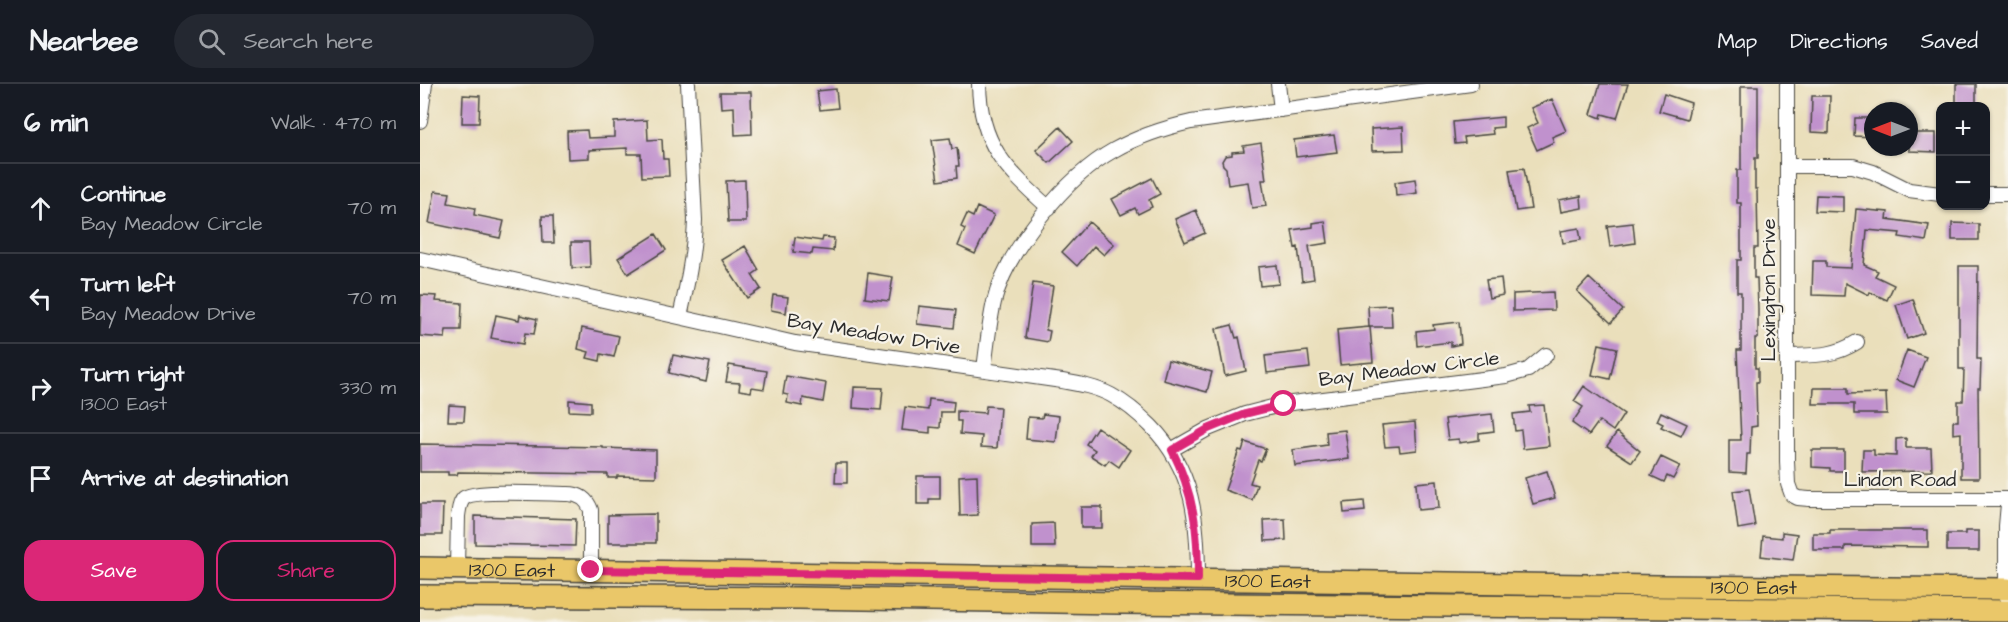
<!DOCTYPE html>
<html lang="en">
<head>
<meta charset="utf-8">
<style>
	:root { --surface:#171b24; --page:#242831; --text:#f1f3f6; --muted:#9ea1a6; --line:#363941; --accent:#db2777 }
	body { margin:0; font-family:"Architects Daughter",sans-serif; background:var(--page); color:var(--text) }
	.controls { position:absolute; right:18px; top:18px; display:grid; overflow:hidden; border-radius:12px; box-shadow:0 2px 4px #0004 }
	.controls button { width:54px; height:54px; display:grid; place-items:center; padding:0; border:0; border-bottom:2px solid var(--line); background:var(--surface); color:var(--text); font:30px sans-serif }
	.compass { position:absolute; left:1444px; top:18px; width:54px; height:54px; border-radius:50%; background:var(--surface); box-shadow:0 2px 4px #0004; rotate:270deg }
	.stop { position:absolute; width:18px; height:18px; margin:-14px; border:4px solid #db2777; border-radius:50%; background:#fff }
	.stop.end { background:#db2777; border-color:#fff; box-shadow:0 2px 6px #0008 }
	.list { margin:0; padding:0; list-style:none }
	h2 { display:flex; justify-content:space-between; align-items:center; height:78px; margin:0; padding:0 24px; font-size:26px }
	h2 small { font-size:20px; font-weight:400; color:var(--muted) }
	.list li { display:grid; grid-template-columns:39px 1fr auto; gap:18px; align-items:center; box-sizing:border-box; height:90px; padding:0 24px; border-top:2px solid var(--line) }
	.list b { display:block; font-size:22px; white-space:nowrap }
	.list p { margin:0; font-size:20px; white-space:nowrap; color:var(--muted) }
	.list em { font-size:20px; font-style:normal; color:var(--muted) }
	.actions { display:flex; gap:12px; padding:18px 24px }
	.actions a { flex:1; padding:14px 0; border:2px solid var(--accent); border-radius:18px; text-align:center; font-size:21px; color:var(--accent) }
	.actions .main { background:var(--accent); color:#fff }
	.icon { flex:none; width:33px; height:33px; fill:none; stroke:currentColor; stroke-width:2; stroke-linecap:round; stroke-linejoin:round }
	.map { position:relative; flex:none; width:1588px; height:538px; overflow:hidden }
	header { display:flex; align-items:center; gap:36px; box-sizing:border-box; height:84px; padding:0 30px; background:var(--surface); border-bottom:2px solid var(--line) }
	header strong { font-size:28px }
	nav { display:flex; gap:33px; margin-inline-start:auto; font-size:21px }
	.search { width:420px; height:54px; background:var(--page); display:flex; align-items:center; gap:15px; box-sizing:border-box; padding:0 21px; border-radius:33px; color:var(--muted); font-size:22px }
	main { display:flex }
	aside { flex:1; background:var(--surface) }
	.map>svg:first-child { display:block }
	.building { fill:#c091cd }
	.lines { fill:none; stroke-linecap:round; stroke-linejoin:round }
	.minor-casing { stroke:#484641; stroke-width:16 }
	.primary-casing { stroke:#484641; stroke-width:24 }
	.minor { stroke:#fff; stroke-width:14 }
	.primary { stroke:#eac769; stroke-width:21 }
	.route { stroke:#db2777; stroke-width:8 }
	.labels { text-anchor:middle; stroke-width:4.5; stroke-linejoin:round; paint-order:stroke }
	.street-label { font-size:20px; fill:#2b2b2b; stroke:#f7f3e8 }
</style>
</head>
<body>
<header>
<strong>Nearbee</strong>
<div class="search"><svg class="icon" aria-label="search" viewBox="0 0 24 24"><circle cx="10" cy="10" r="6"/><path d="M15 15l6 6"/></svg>Search here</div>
<nav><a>Map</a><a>Directions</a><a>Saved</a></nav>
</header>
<main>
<aside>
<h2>6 min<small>Walk · 470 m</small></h2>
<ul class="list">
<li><svg class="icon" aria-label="ahead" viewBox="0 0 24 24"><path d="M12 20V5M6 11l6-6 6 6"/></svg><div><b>Continue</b><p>Bay Meadow Circle</p></div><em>70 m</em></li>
<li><svg class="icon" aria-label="left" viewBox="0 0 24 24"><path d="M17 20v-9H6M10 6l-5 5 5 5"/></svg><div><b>Turn left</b><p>Bay Meadow Drive</p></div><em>70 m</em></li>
<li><svg class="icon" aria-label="right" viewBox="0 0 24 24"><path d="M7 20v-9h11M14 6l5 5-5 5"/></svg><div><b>Turn right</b><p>1300 East</p></div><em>330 m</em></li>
<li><svg class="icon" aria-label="arrive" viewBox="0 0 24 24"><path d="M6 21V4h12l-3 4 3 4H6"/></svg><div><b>Arrive at destination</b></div></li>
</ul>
<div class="actions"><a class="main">Save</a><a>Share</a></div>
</aside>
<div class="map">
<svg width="1588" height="538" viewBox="0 0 1588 538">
	<rect width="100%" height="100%" fill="#f7f3e8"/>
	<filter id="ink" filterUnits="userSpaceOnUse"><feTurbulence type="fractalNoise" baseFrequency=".0167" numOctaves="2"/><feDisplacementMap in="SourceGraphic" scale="12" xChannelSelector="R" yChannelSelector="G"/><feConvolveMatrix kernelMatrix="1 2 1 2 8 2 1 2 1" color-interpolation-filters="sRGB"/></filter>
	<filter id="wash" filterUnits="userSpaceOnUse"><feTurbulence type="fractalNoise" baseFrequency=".008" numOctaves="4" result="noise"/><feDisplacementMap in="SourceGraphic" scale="24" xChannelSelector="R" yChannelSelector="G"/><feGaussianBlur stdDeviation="1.35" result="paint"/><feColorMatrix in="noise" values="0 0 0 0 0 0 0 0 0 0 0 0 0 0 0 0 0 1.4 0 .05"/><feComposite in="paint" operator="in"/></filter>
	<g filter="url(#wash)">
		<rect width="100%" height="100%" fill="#eadfbb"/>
		<g id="blocks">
			<path class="building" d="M1180 0H1208L1197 34 1182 30 1181 34 1171 30Z
				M1536 0H1556V22H1536Z
				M1321 2H1338V74H1335V105H1337L1338 164H1334V194H1337L1338 225V254H1335V284H1338V298H1336L1337 342 1331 343 1330 370H1327L1326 389 1309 388V356H1321L1317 266H1321V208H1317V176H1321V119H1317V86H1321Z
				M416 5 418 24 400 26 397 7Z
				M300 8H331L332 50 315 51 314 23 301 24Z
				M1244 10 1271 19 1267 35 1239 27Z
				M43 11 60 12 59 39H42Z
				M1392 12H1410L1409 49 1391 48Z
				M1132 15 1146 47 1132 53 1134 58 1117 66 1107 44 1118 39 1111 24Z
				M1083 33V43L1072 44 1073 50 1044 53 1045 59 1035 60 1033 38Z
				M1435 34H1453V53L1434 52Z
				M227 36 228 56 242 55 243 75H248L249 92 222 93 221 70H207V64L169 66V74L148 75 147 47 167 46 168 54 194 53V38Z
				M640 43 653 57 629 79 616 66Z
				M983 43 984 66 952 67 951 45Z
				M1489 49H1516V68L1489 67Z
				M914 51 917 68 876 73 874 56Z
				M530 54 532 65 537 64 539 82H536L537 94 518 97 512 56Z
				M841 59 846 96H842L846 122 832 124 828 98 808 101 806 84 803 81 802 77 805 72 812 71V68L824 67 823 62Z
				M1104 84 1111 125 1096 127 1089 86Z
				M732 94 740 110 729 116 732 123 718 130 715 124 701 131 692 115Z
				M995 95 997 109 976 112 975 98Z
				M325 96 326 138H308L306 97Z
				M15 107 30 109 28 119 55 124 54 131 84 137 80 154 9 139Z
				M1396 111 1423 112V128L1395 127Z
				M1161 112 1162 124 1141 128 1139 116Z
				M557 123 574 131 555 170 538 162 545 145 541 143 547 130 553 133Z
				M1436 125 1468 128 1467 135 1509 141 1506 157 1479 153 1480 149 1447 146 1444 181 1458 187 1455 192 1474 201 1467 216 1450 208 1449 211 1425 199 1424 212 1392 211 1393 177H1406V183L1431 184Z
				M776 126 785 149 765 158 755 135Z
				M122 132H133L134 159H123Z
				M905 137 908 159 889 162 894 195 882 197 878 163 875 164 872 146 893 143V139Z
				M669 138 694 160 684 171 674 162 657 182 642 168Z
				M1213 139 1215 159 1190 163 1187 142Z
				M1532 139 1559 140V156H1532Z
				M1159 144 1161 156 1143 159 1141 147Z
				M236 150 246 166 208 190 198 174Z
				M375 153 402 157 403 153 414 154 413 167 393 165 392 170 373 168Z
				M151 158H169L170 183 152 184Z
				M325 162 339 186 332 191 341 205 327 214 302 176Z
				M857 181 859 200 840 202 838 183Z
				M1539 182H1558L1557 275H1561L1560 304H1558L1559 394H1541V349L1533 350V337H1538V317H1543L1544 285H1539Z
				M448 189 473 193 469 217 445 214Z
				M1081 194 1083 211 1069 214 1066 196Z
				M1169 194 1203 226 1191 239 1157 207Z
				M613 199 633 202 626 246 630 247 628 258 605 254Z
				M1133 208 1134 226 1093 227V210Z
				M1 211 17 212 16 217 42 219 41 246H26L25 254 0 252Z
				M353 211 368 213 366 229 351 226Z
				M1493 215 1504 249 1487 255 1476 221Z
				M971 221 972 243H950L953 278 920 281 917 246 949 243 948 222Z
				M499 222 536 226 534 244 497 240Z
				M76 231 99 236 100 231 117 235 114 250 105 249 103 260 71 254Z
				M1039 238 1041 260 1031 262V258L997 262 996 247 1014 245 1013 241Z
				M812 241 816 254 819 253 826 287 805 292 796 245Z
				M162 244 199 252 194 273 181 270 180 277 167 274 169 268 158 265Z
				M1179 260 1197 264 1190 295 1172 291Z
				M1487 266 1506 273 1494 303 1476 296Z
				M888 267 890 284 847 289 845 272Z
				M253 271 290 278 286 298 249 289Z
				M748 276 792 288 787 308 743 296Z
				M309 281 347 287 344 305 332 303 331 308 319 306 320 299 306 298Z
				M366 292 406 299 403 318 383 314 382 322 367 319 368 311 363 310Z
				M1164 302 1204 330 1193 347 1179 337 1169 351 1152 339 1163 323 1154 317Z
				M434 303 463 304 461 326 433 324Z
				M1394 304H1428V310L1466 309 1467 330H1434V320H1393Z
				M509 315 534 318 533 328H521L520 344 510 343V349L482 346 485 323 508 326Z
				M149 316 171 318V328L149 327Z
				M29 321 45 322 44 337H28Z
				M1124 321 1129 362 1103 365 1101 346 1095 347 1093 330 1110 328 1109 322Z
				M566 322 580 323 577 364 561 363 562 352 540 350 541 337H537V327L565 329Z
				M1241 328 1267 340 1261 352 1241 343 1243 340 1237 337Z
				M623 330 639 332 636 358 606 355 608 333 622 334Z
				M1072 330 1074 347 1059 349V356L1039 359V355L1028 356 1025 335Z
				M995 338 997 366 980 368 979 362 965 363 962 341Z
				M677 343 710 366 699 383 689 376 685 381 671 372 675 366 666 360Z
				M925 346 929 375 875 382 873 366 907 361 906 348Z
				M1197 348 1220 367 1212 378 1187 362Z
				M1486 354V364H1511L1512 387 1442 388 1443 366H1454V371L1476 372V355Z
				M825 358 846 365 841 377 838 376 830 399 837 401 832 416 805 406 819 366 822 367Z
				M0 360 183 363V364L236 366V393L197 392V394H188V390L38 388 37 391H28V388H0Z
				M1392 366H1424V387H1410V384L1392 383Z
				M1241 373 1260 382 1253 395 1247 392 1244 398 1231 392Z
				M416 379H427V399H415Z
				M1127 387 1135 414 1113 420 1105 394Z
				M557 391 558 431 540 432 539 392Z
				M497 392H520V415H509V420H497Z
				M1017 397 1019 424 998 426 996 399Z
				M1329 405 1335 442 1318 445 1313 407Z
				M944 417 945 427 924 429 923 419Z
				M0 420H23L22 451H0Z
				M661 423H682V444H661Z
				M236 430V459H188V431Z
				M55 432 156 435 155 462 55 460Z
				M865 435 866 456 845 457 844 436Z
				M634 439 635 463H612V440Z
				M1410 446H1508V463L1425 462V466H1393V449H1410Z
				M1545 447H1559V467H1527V450H1545Z
				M1362 448 1377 450 1373 476 1341 472 1343 452 1362 454Z"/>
		</g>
	</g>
	<g filter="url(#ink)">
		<use href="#blocks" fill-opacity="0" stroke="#484641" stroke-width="1.5"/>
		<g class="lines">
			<g class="minor-casing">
				<path id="minor" d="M559 0C560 61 586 85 629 124
					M858 0 861 26
					M1367 0V377L1368 400 1372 411 1378 414 1389 415H1588
					M0 37 5 0
					M1367 82H1433L1453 88 1489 106 1520 110
					M1566 110H1588
					M0 175 375 259 642 297C659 300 676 303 691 311 706 319 719 330 731 342 774 386 778 436 778 495
					M260 233C267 201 274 169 275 136L268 0
					M1367 272C1395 271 1413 273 1437 258
					M564 285C567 263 569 240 574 218 587 165 647 92 694 66 719 52 744 44 771 38L1051 0
					M751 366 788 345 825 330 864 320 1086 292 1108 286 1126 271
					M37 484 38 432C39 426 39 419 44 414 54 405 131 410 148 410 159 410 167 415 171 426V486
					M1586 513V442L1588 420"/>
			</g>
			<g class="primary-casing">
				<g id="primary">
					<path id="s1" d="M0 484 1240 502 1588 505"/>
					<path d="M0 512 379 514 700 519 1588 527"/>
				</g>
			</g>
			<use href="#minor" class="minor"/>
			<use href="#primary" class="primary"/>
		</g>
	</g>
	<g class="lines" filter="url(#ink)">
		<path class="route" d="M171 486 778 495C778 446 774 410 752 366L788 345 825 330 864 320"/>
	</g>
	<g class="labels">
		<g class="street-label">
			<text transform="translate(1348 206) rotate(-90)" y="7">Lexington Drive</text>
			<text transform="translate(454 249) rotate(9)" y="7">Bay Meadow Drive</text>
			<text transform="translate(989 284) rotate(-7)" y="7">Bay Meadow Circle</text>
			<text x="1480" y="402">Lindon Road</text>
			<text dy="7" stroke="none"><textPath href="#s1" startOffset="92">1300 East</textPath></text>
			<text dy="7" stroke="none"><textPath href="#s1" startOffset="848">1300 East</textPath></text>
			<text dy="7" stroke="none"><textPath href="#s1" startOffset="1334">1300 East</textPath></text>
		</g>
	</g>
</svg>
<div class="controls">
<button>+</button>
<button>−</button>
</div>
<svg class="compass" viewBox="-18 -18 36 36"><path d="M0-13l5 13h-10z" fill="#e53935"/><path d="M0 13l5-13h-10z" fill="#9ea1a6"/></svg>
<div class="stop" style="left:864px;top:320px"></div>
<div class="stop end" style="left:171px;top:486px"></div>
</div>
</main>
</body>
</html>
